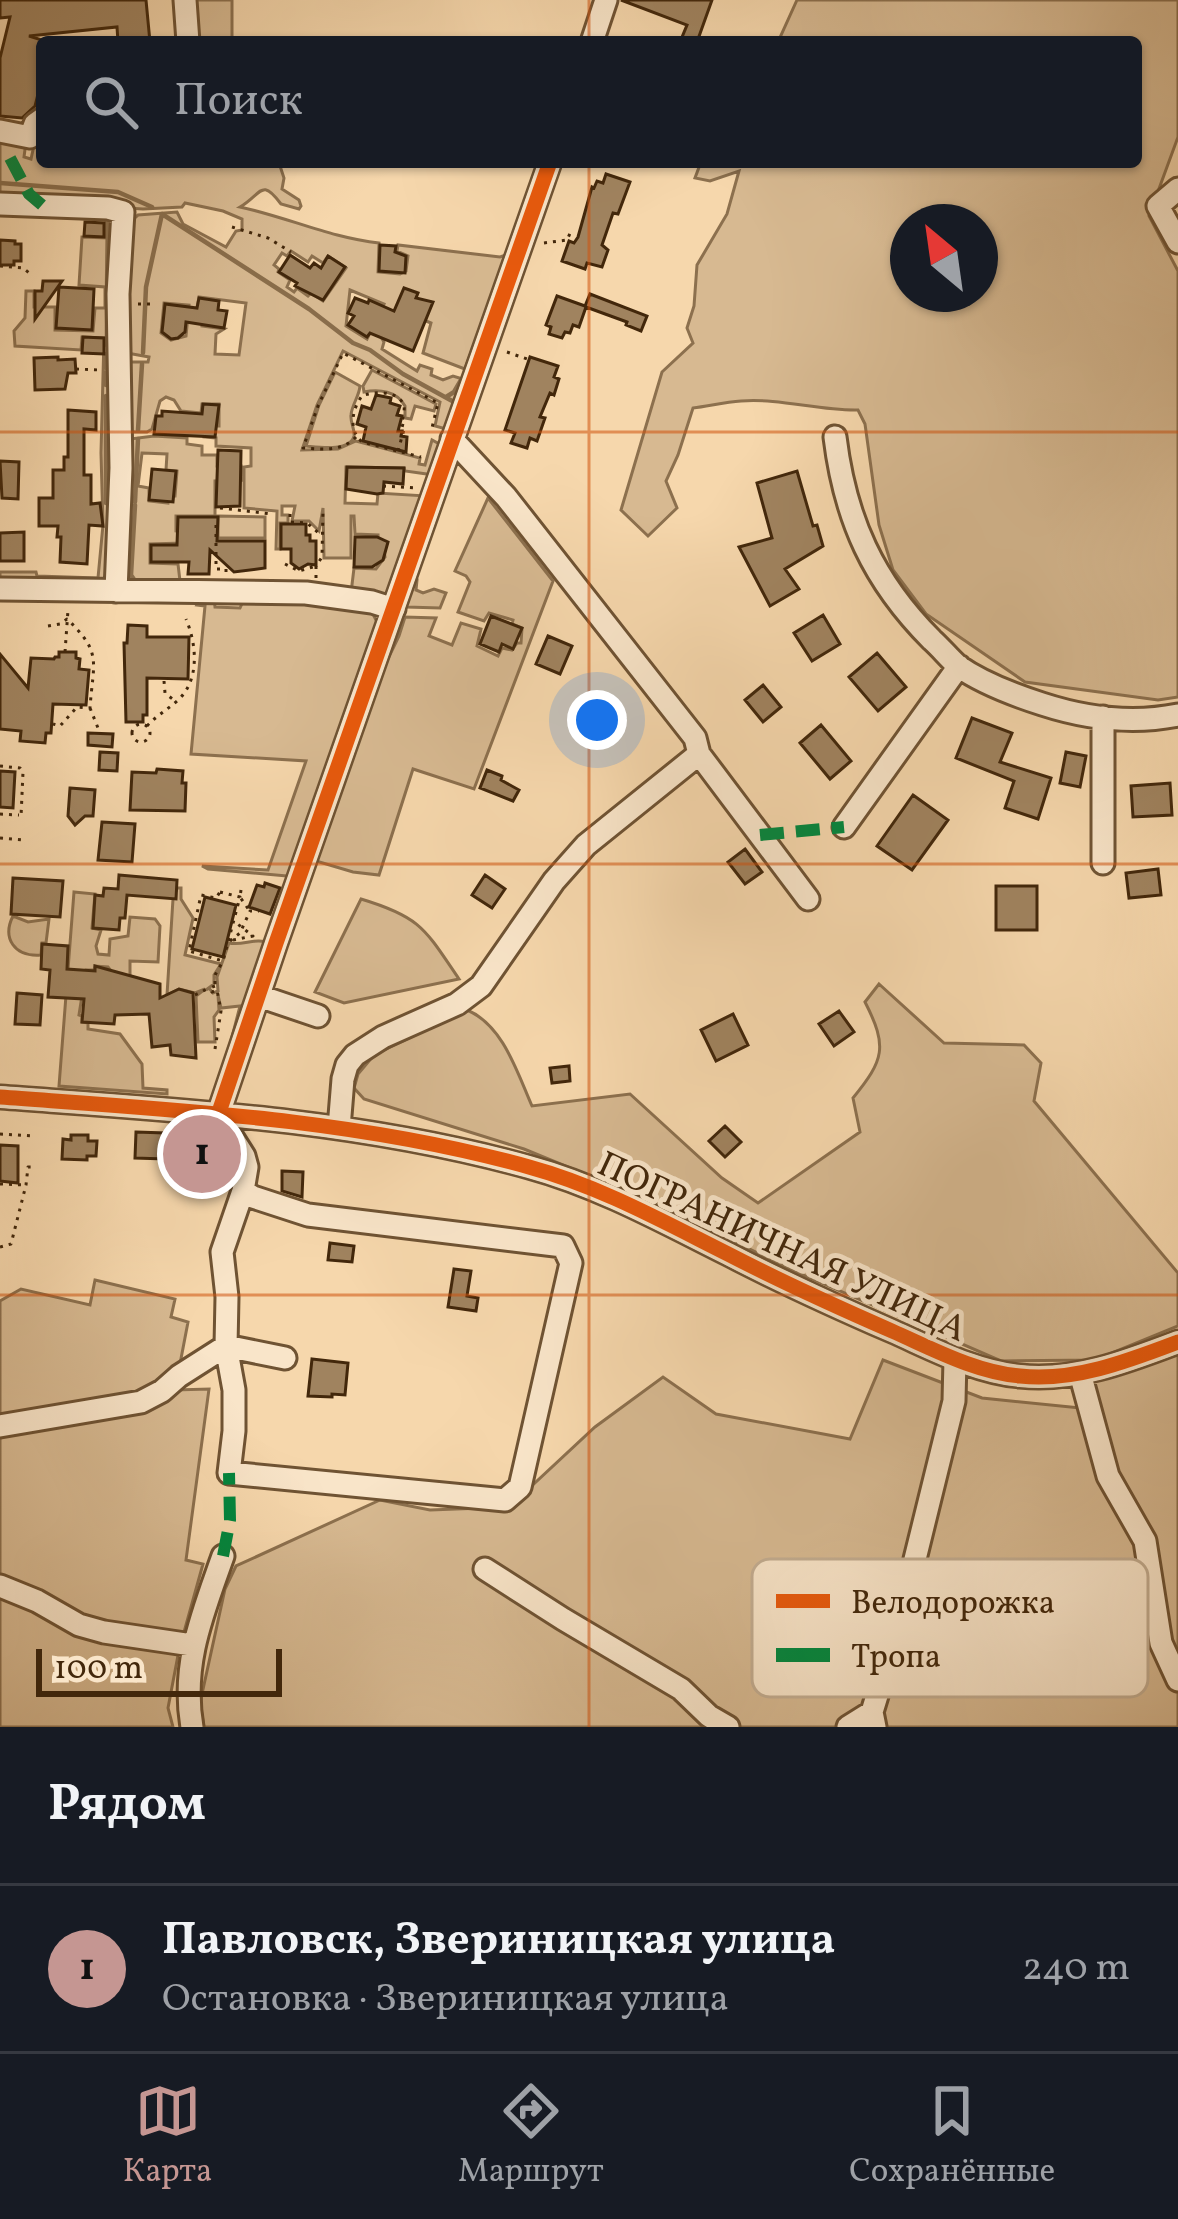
<!DOCTYPE html>
<html lang="ru">
<head>
<meta charset="utf-8">
<style>
	:root { --surface:#171b24; --page:#242831; --text:#f1f3f6; --muted:#9ea1a6; --line:#363941; --accent:#c59692 }
	body { margin:0; font-family:Vollkorn,serif; background:var(--page); color:var(--text) }
	.compass { position:absolute; left:890px; top:204px; width:108px; height:108px; border-radius:50%; background:var(--surface); box-shadow:0 3px 9px #0004; rotate:331deg }
	.scale { position:absolute; left:36px; bottom:30px; width:246px; box-sizing:border-box; padding-left:12px; border:6px solid #42270b; border-top:0; font-size:33px; line-height:42px; white-space:nowrap; color:#42270b; -webkit-text-stroke:9px #f9e5c9; paint-order:stroke }
	.you { position:absolute; left:597px; top:720px; width:42px; height:42px; margin:-30px; border:9px solid #fff; border-radius:50%; background:#1a73e8; box-shadow:0 0 0 18px #1a73e833 }
	.badge { display:grid; place-items:center; width:78px; height:78px; border-radius:50%; background:var(--accent); color:#111; font-size:39px; font-weight:700 }
	.pin { position:absolute; translate:-50% -50%; border:6px solid #fff; box-shadow:0 3px 12px #0006 }
	.list { margin:0; padding:0; list-style:none }
	h2 { display:flex; justify-content:space-between; align-items:center; height:156px; margin:0; padding:0 48px; font-size:51px }
	h2 small { font-size:39px; font-weight:400; color:var(--muted) }
	.list li { display:grid; grid-template-columns:78px 1fr auto; gap:36px; align-items:center; box-sizing:border-box; height:168px; padding:0 48px; border-top:3px solid var(--line) }
	.list b { display:block; font-size:45px; white-space:nowrap }
	.list p { margin:0; font-size:39px; white-space:nowrap; color:var(--muted) }
	.list em { font-size:39px; font-style:normal; color:var(--muted) }
	.icon { flex:none; width:66px; height:66px; fill:none; stroke:currentColor; stroke-width:2; stroke-linecap:round; stroke-linejoin:round }
	.map { position:relative; flex:none; width:1178px; height:1727px; overflow:hidden }
	.search { position:absolute; background:var(--surface); box-shadow:0 3px 9px #0004; left:36px; right:36px; top:36px; height:132px; display:flex; align-items:center; gap:30px; box-sizing:border-box; padding:0 42px; border-radius:12px; color:var(--muted); font-size:45px }
	.sheet { height:324px; background:var(--surface) }
	nav { display:flex; justify-content:space-around; align-items:center; box-sizing:border-box; height:168px; border-top:3px solid var(--line); background:var(--surface); font-size:33px; color:var(--muted) }
	nav a { display:grid; justify-items:center; gap:6px }
	nav .on { color:var(--accent) }
	.map>svg:first-child { display:block }
	.green { fill:#d7b991; stroke:#8c704e; stroke-width:3; fill-rule:evenodd }
	.lines { fill:none; stroke-linecap:round; stroke-linejoin:round }
	.stream { stroke:#896d4b; stroke-width:4.5 }
	.building { fill:#a0835f; stroke:#42270b; stroke-width:3 }
	.minor-casing { stroke:#6f5333; stroke-width:27 }
	.path { stroke:#42270b; stroke-width:3; stroke-dasharray:3 6; stroke-linecap:butt }
	.minor { stroke:#f9e5c9; stroke-width:21 }
	.quiet { stroke:#00873e; stroke-width:12; stroke-dasharray:24 12; stroke-linecap:butt }
	.cycleway-casing { stroke:#f9e5c9; stroke-width:22 }
	.cycleway { stroke:#e8590c; stroke-width:15 }
	.grid { fill:none; stroke:#cf520c; stroke-width:3; stroke-opacity:0.55 }
	.labels { text-anchor:middle; stroke-width:10; stroke-linejoin:round; paint-order:stroke }
	.street-label { font-size:36px; fill:#42270b; stroke:#f9e5c9 }
	.key { fill:#f9e5c9; stroke:#c2ac90; stroke-width:3 }
	.key-label { font-size:33px; fill:#42270b }
</style>
</head>
<body>
<div class="map">
<svg width="1178" height="1727" viewBox="0 0 1178 1727">
	<rect width="100%" height="100%" fill="#f6d7ac"/>
	<filter id="stains"><feTurbulence type="fractalNoise" baseFrequency=".00167" numOctaves="4"/><feColorMatrix values="0 0 0 0 .2 0 0 0 0 .09 0 0 0 0 .02 0 0 0 .5 -.17"/></filter>
	<radialGradient id="worn" r=".72"><stop offset=".6" stop-color="#630" stop-opacity="0"/><stop offset="1" stop-color="#630" stop-opacity=".3"/></radialGradient>
	<path class="green" d="M190 0H232V42H193Z
		M797 0H1178V137L1149 216 1178 271V697L1158 700 1025 682 926 614 893 570 879 525 865 424 858 410C819 411 781 398 741 401 725 402 709 406 693 408L678 455 666 481 677 508 648 536 621 510 662 372 693 343 687 328 694 306 697 265 727 214 739 171 710 181 695 178 701 162H1136V42H778ZM908 222H980V294H908Z
		M42 127V162H245L280 166 284 178 282 189 299 200 301 206 299 209 281 204C261 177 262 194 240 207 287 217 331 238 379 243L378 272 400 274 406 271 408 256 397 251 398 245 500 257 509 254 470 371 423 353 431 323 399 310 378 332 384 342 382 349 417 371 420 365 432 369 431 375 443 380 453 376 466 380 446 429 435 426 440 402 343 351 317 405 302 450 338 449 356 441 420 458 419 464 425 465 432 440 443 446 434 475 405 471 404 468 346 467 345 503 377 504 378 493 427 496 387 598 351 593 354 568 376 569 385 557 384 550 378 546V535L355 534 354 516H351V558H324L323 508 319 531 309 521H292L295 506H282V515H288V523H280V549H276L277 511 244 508V467L251 466V448L216 446V438L204 437 205 426H219V404H202L201 413 181 411 174 400 166 397 160 401 152 429 147 432H128L126 367 130 362H148L149 357 127 353 130 222 138 215 177 212 183 224 226 247 236 231 242 230V219L223 211 185 203 182 207 143 209 0 200V137L26 142 24 157 31 159 36 136ZM291 251 308 262 312 256 323 263 328 256 346 268 323 301 311 293 308 296 297 288 294 292 287 287 290 280 278 272 279 269 274 265 282 253 287 256ZM350 290 384 304 367 339 346 326ZM199 297 246 303 239 355 215 354 216 334 224 329 202 326 203 314 196 313ZM164 303 189 305 186 336 171 340 161 333Z
		M0 214H115L111 580 0 586V572H36L37 576 98 578 103 525 101 453 104 338 82 337 81 350 15 346 14 331 25 318 26 291H34V307H55V330L93 331 95 308H105V287L79 285 82 237 106 238V220Z
		M372 370 436 404 434 411 415 406 411 419 405 418V406C397 391 379 389 364 392L363 386Z
		M335 372 360 386C359 397 352 404 351 415 350 422 355 429 354 436 350 452 318 447 306 446L319 405Z
		M154 436 187 438V444L202 446V455H217V466H241V480L215 481V516H176V531L184 532V543L150 544V563L178 564 180 581 126 584 130 439ZM142 453 167 454 166 470 177 471 175 496H169L168 503 149 501V488L138 486Z
		M488 498 553 581 474 789 413 769 379 875 353 872 316 861 372 692 399 636 405 617 436 618 429 636 452 645 461 623 481 629 477 646 498 656 502 648 512 650 517 643H521L522 628 512 624 513 620 489 613 484 621 458 612 470 582 466 576 455 571Z
		M218 516 265 517V538H218Z
		M414 580H417L416 590 423 593 434 589 446 593 440 608 406 607 404 603Z
		M202 597H214L215 607 240 608 245 597H276L372 612 378 624 295 874 287 876 208 869 202 866 268 870 306 761 191 754 205 606 197 605Z
		M177 888H181V899L193 918 185 955 221 964 214 975V984L206 990 209 988 213 993 218 991 217 977 229 943C244 946 255 937 270 943L236 1044 230 1045 240 1006 221 1008 218 995 219 1010 214 1017 215 1042H198L196 996 205 989 195 993 179 989 167 995 173 899Z
		M74 892 95 894 92 928 101 930 96 946 98 954 109 955 110 939 128 936 130 917 155 919 160 926 158 962 130 961V983H120L108 967 95 966 94 970H86L79 1015 82 1016V1022L88 1023V1029L120 1034 142 1064 143 1088 167 1090V1094L59 1086Z
		M361 899C421 917 425 929 459 979L344 1003 315 992Z
		M13 916 28 922 49 919 46 943H42L41 955C14 957 2 938 13 916Z
		M879 984 944 1043 1024 1045 1041 1063 1034 1101 1178 1273V1326L1095 1360 1001 1361 794 1271 663 1206 524 1149 364 1099 354 1088 358 1074 374 1055 467 1010C503 1025 517 1072 532 1106L630 1094 722 1178 758 1203 860 1132 853 1098C884 1060 888 1047 865 1002Z
		M95 1280 175 1299 171 1317 188 1322 175 1390 209 1389 186 1560 203 1564 179 1650 168 1708 173 1727H0V1301L21 1289 90 1305Z
		M1178 1340V1727H204L200 1703 225 1589 236 1566 380 1500 430 1510 509 1507 595 1427 663 1377 716 1414 850 1439 883 1360 982 1398 1100 1410 1080 1373Z"/>
	<g class="lines">
		<path class="stream" d="M0 183 118 192 152 207
			M107 291 108 214
			M107 345V300
			M143 353 146 287 162 214 309 309 353 343 370 350 403 374 454 402
			M106 368V354
			M466 368 475 344
			M106 385V372
			M446 397 454 392 461 380
			M138 430 142 364
			M135 502 138 439
			M106 503V396
			M135 505 131 575 135 581"/>
	</g>
	<path class="building" d="M0 0H146L150 42H118L117 27 29 36 42 40V78L35 106 22 118 0 116V58L10 17 0 18Z
		M621 0H712L697 42H680L687 25Z
		M606 174 630 182 618 214 613 213 602 245 608 250 602 267 587 263 585 269 562 261 569 241 574 243 578 237 592 187 594 188 597 181 603 183Z
		M85 222 104 223V237L84 236Z
		M0 240 15 241V244H21V261H14V265H0Z
		M380 245 396 246 395 252 406 256 405 273 379 271Z
		M290 255 310 268 314 263 321 268 328 256 345 267 323 300 295 286 297 283 279 272Z
		M43 281H62L35 319V291H42Z
		M59 287 94 289 92 330 56 328Z
		M404 288 418 293 416 298 433 302 413 351 370 333 367 337 348 325 354 316 348 313 355 298 368 303 369 300 394 311Z
		M590 294 647 316 641 331 626 325 627 322 586 307 579 327 573 325 570 333 565 332 562 338 549 334 551 327 546 325 557 296 585 306Z
		M199 298 219 301 218 310 227 311 224 328 186 322 185 332 178 338 171 339 162 332 165 304 197 308Z
		M83 337 104 338V354L82 353Z
		M58 357V360L75 359 76 373H68L65 389 35 390 34 358Z
		M530 357 558 366 554 377 559 379 554 395 550 393 540 417 545 418 537 441 530 438 527 448 511 443 515 433 505 430Z
		M376 395 391 398 390 403 400 406 397 415 402 416 398 431H402L401 436 407 437 406 452 363 441 366 427 357 424 362 406 371 409Z
		M203 404 219 405 215 437 154 434 156 416H162V411L202 414Z
		M68 410 96 412V430L84 429V475H91V504L100 503 103 526 89 525 87 564 60 562 61 537H57L58 526H39V498H53V470H64V457H68Z
		M218 450 241 451 240 506 216 507Z
		M0 461 19 462 18 499 2 498Z
		M347 467 404 468 403 484 384 482 383 493 377 494 346 489Z
		M152 469 176 471 173 502 149 500Z
		M797 471 813 526 817 525 823 546 785 569 799 589 770 606 739 547 772 538 757 483Z
		M178 517H218L217 541H265V568L234 572 210 550 209 574H188L189 562H151V545H177Z
		M281 524H306V535H310V541H316V565L308 564 299 569 291 563V549H281Z
		M24 532V561H0V533Z
		M355 537H377L388 542 383 560 372 567H354Z
		M823 615 840 644 812 661 794 633Z
		M491 616 522 628 513 649 502 644 499 652 480 644Z
		M128 625 147 626V637H189L188 679 147 678V715H143V722H126L124 643H127Z
		M548 636 572 646 560 674 536 664Z
		M59 652H76V658L80 659 79 669 89 670 86 705 53 704 51 733H46L45 743 20 741 21 731 0 729V654L28 688 31 658 54 659 55 657H59Z
		M877 653 906 687 878 711 849 677Z
		M763 685 781 707 763 722 745 700Z
		M611 700 625 719 604 736 589 718Z
		M972 718 1012 733 1000 762 1051 778 1038 819 1005 808 1014 781 956 758Z
		M821 725 851 761 830 779 800 743Z
		M88 733 113 734 112 747 88 745Z
		M100 752 118 753 117 771 99 770Z
		M1066 752 1086 756 1080 787 1060 783Z
		M157 769 183 771 182 783H186L185 811 130 810 132 772 156 773Z
		M487 770 502 776 501 780 519 790 513 801 480 788Z
		M0 771 15 772 13 808 0 807Z
		M1170 783 1172 815 1133 817 1131 786Z
		M70 788 95 790 93 816H85L75 825 68 816Z
		M913 795 948 820 912 870 877 846Z
		M102 822 135 824 132 862 98 860Z
		M745 849 762 872 745 884 728 862Z
		M1158 869 1161 895 1129 898 1126 873Z
		M119 875 177 880 176 899 127 895 125 918H120L119 930 93 928 95 895 103 896 104 888 118 889Z
		M485 875 505 889 492 908 472 895Z
		M13 878 63 881 60 917 11 914Z
		M265 883 280 888 270 914 249 907 257 885 264 887Z
		M996 886H1037V930H996Z
		M205 897 236 905 223 957 192 949Z
		M42 944 68 946 67 969 95 971V966L160 984V998L179 989 193 993 196 1058 171 1055 170 1045 152 1047 149 1014 115 1015 114 1024 82 1022 84 999 48 997 50 970 41 969Z
		M17 993 42 995 40 1025 15 1024Z
		M839 1011 854 1032 834 1046 819 1024Z
		M733 1014 748 1045 716 1061 701 1030Z
		M569 1066 570 1081 552 1083 550 1068Z
		M725 1126 741 1142 725 1157 709 1141Z
		M136 1132 165 1133V1159L135 1158Z
		M71 1135H88V1141H97L96 1156H87V1160L62 1159 63 1139 71 1140Z
		M0 1145 18 1146V1183L0 1181Z
		M282 1171 303 1172 302 1197 282 1191Z
		M330 1243 354 1246 352 1262 328 1260Z
		M454 1269 471 1271 467 1296 478 1298 476 1311 448 1307Z
		M312 1359 348 1363 345 1395 332 1394V1397L308 1396Z"/>
	<g class="lines">
		<g class="minor-casing">
			<path id="minor" d="M185 0 188 42
				M592 42 606 0
				M0 131 30 137 35 124 42 119
				M1178 189 1158 206 1178 242
				M0 204 108 208 123 212 118 294 121 468 116 591
				M835 437C845 519 873 581 932 640 941 648 949 658 958 666 982 683 1014 695 1042 704 1085 718 1133 724 1178 715
				M0 589 306 593 372 602 394 609
				M1103 717V863
				M699 754 808 899
				M844 827 959 666
				M259 996 318 1016
				M0 1097C177 1110 357 1119 529 1167 599 1186 664 1222 728 1254 782 1282 837 1307 892 1331 933 1349 975 1372 1020 1376 1074 1382 1128 1361 1178 1342
				M218 1115 244 1156 247 1167 243 1191 222 1252 227 1297 226 1346 234 1390V1431L229 1473 505 1500 520 1487 571 1263 563 1246 308 1215 253 1197 243 1191
				M218 1115 276 943 550 162
				M339 1128 343 1079 347 1065 355 1055 383 1037 457 1004 481 986 554 881 586 845 699 754 695 738 506 497 452 439
				M1080 1373 1108 1476 1145 1541 1161 1643 1178 1680
				M0 1426 141 1402 162 1391 179 1376 226 1346 285 1358
				M485 1569 563 1619 681 1689 709 1716 728 1727
				M0 1586 37 1601 79 1625 104 1632 192 1645
				M192 1727C181 1664 203 1613 223 1556
				M848 1727 872 1712
				M875 1727 872 1712 900 1620 954 1401 955 1359"/>
		</g>
		<path class="path" d="M232 227 268 238 291 252
			M544 243 567 240 571 231
			M0 266 23 268 33 276
			M138 304H152
			M507 352 527 359
			M76 369 100 370
			M356 437C342 452 322 449 303 448L318 406 343 353 438 403 431 432
			M398 451 405 426 401 425C402 421 405 411 404 406 399 390 374 391 362 396 352 409 348 430 362 442L421 457
			M383 486 418 488
			M220 508 272 514
			M290 514V522L307 523 321 535
			M216 525V569H226V573
			M285 564 299 571 316 566
			M316 578V566L322 557 323 510
			M48 626 60 624 67 619C103 653 93 662 90 708L77 707 60 726 53 724
			M65 652 68 610
			M164 681 165 693 175 701
			M90 708 98 728
			M132 733a9 9 0 1 1 18 0a9 9 0 1 1-18 0Z
			M147 726C156 716 167 710 177 701 200 681 197 645 186 619
			M0 766 20 768 23 772 21 817
			M0 814 19 815
			M0 838 25 840
			M241 890 240 897 249 910
			M220 892 240 897 223 961 189 951 201 895 216 898Z
			M233 940 253 936 235 922
			M230 941 240 933 250 911H259
			M215 984V975L223 961
			M195 995 209 988
			M215 1049 221 1011 217 990 212 992 210 988 215 986 217 990
			M0 1134 34 1136
			M0 1184 25 1185
			M0 1247 11 1244 26 1185 28 1167H32"/>
		<use href="#minor" class="minor"/>
		<path class="quiet" d="M10 158 29 194 42 205
			M760 835 844 827
			M223 1556 230 1520 229 1473"/>
		<g class="cycleway-casing">
			<path id="cycleway" d="M0 1097C177 1110 357 1119 529 1167 599 1186 664 1222 728 1254 782 1282 837 1307 892 1331 933 1349 975 1372 1020 1376 1074 1382 1128 1361 1178 1342
				M218 1115 276 943 550 162"/>
		</g>
		<use href="#cycleway" class="cycleway"/>
	</g>
	<path class="grid" d="M589 0V42M589 162V1727M0 432H1178M0 864H1178M0 1295H1178"/>
	<g class="labels">
		<g class="street-label">
			<text transform="translate(783 1245) rotate(25)" y="13">ПОГРАНИЧНАЯ УЛИЦА</text>
		</g>
	</g>
	<rect x="752" y="1559" width="396" height="138" rx="18" class="key"/>
	<rect x="776" y="1594" width="54" height="14" fill="#e8590c"/>
	<rect x="776" y="1648" width="54" height="14" fill="#00873e"/>
	<g class="key-label">
		<text x="851" y="1613">Велодорожка</text>
		<text x="851" y="1667">Тропа</text>
	</g>
	<rect width="100%" height="100%" filter="url(#stains)"/>
	<rect width="100%" height="100%" fill="url(#worn)"/>
</svg>
<svg class="compass" viewBox="-18 -18 36 36"><path d="M0-13l5 13h-10z" fill="#e53935"/><path d="M0 13l5-13h-10z" fill="#9ea1a6"/></svg>
<div class="scale">100 m</div>
<div class="you"></div>
<div class="pin badge" style="left:202px;top:1154px">1</div>
<div class="search"><svg class="icon" aria-label="search" viewBox="0 0 24 24"><circle cx="10" cy="10" r="6"/><path d="M15 15l6 6"/></svg>Поиск</div>
</div>
<section class="sheet">
<h2>Рядом<small></small></h2>
<ul class="list">
<li><span class="badge">1</span><div><b>Павловск, Звериницкая улица</b><p>Остановка · Звериницкая улица</p></div><em>240 m</em></li>
</ul>
</section>
<nav>
<a class="on"><svg class="icon" aria-label="map" viewBox="0 0 24 24"><path d="M3 6l6-2 6 2 6-2v14l-6 2-6-2-6 2zM9 4v14M15 6v14"/></svg>Карта</a>
<a><svg class="icon" aria-label="directions" viewBox="0 0 24 24"><path d="M12 3l9 9-9 9-9-9zM9 14v-3h6M13 9l2 2-2 2"/></svg>Маршрут</a>
<a><svg class="icon" aria-label="saved" viewBox="0 0 24 24"><path d="M7 4h10v16l-5-4-5 4z"/></svg>Сохранённые</a>
</nav>
</body>
</html>
